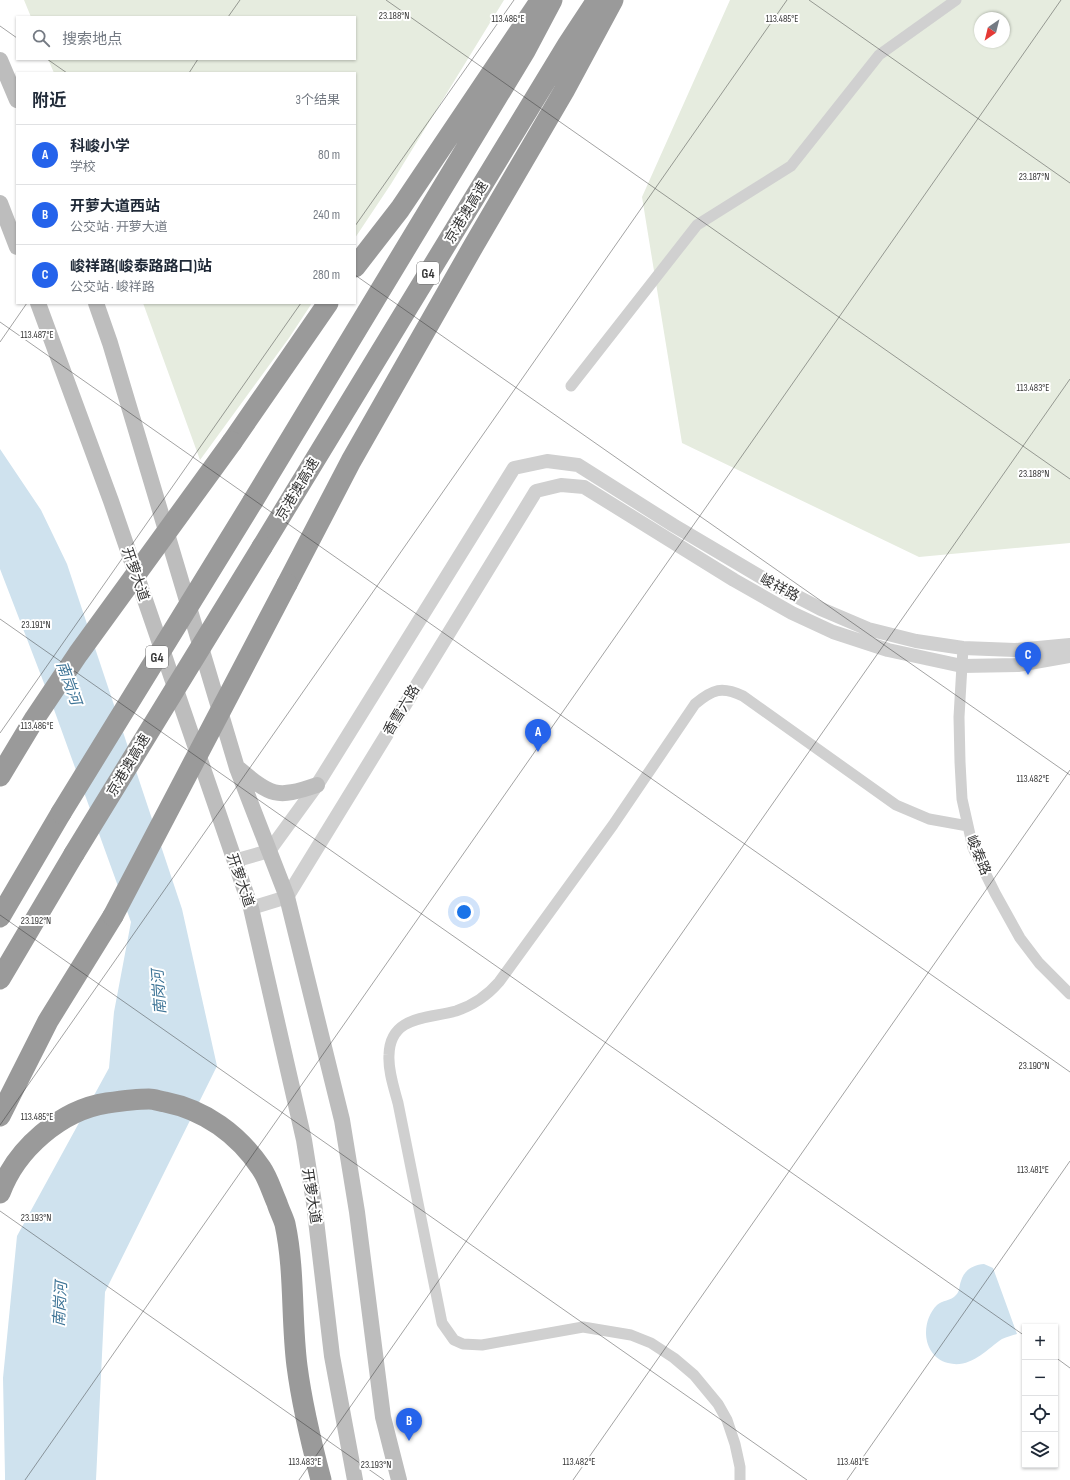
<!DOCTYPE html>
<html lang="zh">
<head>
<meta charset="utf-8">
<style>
	:root { --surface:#fff; --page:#f6f6f7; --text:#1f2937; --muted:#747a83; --line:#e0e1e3; --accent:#2563eb }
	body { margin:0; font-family:"Sofia Sans Condensed","Noto Sans SC",sans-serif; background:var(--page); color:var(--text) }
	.controls { position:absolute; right:12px; bottom:12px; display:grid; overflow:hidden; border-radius:0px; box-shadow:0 1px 3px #0004 }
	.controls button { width:36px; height:36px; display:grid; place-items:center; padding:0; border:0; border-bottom:1px solid var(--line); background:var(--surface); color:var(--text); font:20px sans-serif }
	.compass { position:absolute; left:974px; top:12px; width:36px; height:36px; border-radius:50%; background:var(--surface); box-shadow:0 1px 3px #0004; rotate:215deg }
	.you { position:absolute; left:464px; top:912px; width:14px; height:14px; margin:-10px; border:3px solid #fff; border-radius:50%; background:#1a73e8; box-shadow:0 0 0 6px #1a73e833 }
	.badge { display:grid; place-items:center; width:26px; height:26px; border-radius:50%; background:var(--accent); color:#fff; font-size:13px; font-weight:700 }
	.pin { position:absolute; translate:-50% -33px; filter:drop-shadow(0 1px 2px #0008) }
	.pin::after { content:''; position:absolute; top:21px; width:14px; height:12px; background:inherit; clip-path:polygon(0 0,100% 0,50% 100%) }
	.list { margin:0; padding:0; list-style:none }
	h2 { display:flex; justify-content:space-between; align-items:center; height:52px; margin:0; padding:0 16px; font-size:17px }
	h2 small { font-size:13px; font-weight:400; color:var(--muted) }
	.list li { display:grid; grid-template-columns:26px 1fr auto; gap:12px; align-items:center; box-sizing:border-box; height:60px; padding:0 16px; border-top:1px solid var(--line) }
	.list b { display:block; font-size:15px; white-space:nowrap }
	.list p { margin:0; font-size:13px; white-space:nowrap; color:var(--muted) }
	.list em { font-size:13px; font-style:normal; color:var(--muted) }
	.icon { flex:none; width:22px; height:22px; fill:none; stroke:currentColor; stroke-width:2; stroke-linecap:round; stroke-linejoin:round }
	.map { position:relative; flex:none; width:1070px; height:1480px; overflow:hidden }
	.search { position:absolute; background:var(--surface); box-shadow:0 1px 3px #0004; left:16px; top:16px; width:340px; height:44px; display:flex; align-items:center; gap:10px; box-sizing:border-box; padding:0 14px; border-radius:0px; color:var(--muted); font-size:15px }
	.panel { position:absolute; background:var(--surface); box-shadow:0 1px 3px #0004; left:16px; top:72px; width:340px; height:232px; border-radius:0px }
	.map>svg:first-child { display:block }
	.green { fill:#e6ecdf; fill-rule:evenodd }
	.water { fill:#cfe2ee }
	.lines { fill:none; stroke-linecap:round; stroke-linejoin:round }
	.minor { stroke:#d0d0d0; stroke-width:11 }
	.tertiary { stroke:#d0d0d0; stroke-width:14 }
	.secondary { stroke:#bdbdbd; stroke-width:16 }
	.motorway { stroke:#9a9a9a; stroke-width:21 }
	.motorway-bridge { stroke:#9a9a9a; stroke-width:21 }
	.ticks { fill:none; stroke:#333; stroke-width:1; stroke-opacity:0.45 }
	.labels { text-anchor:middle; stroke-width:4; stroke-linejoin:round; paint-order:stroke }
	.shield { fill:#fff; stroke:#707070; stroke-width:1 }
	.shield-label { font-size:13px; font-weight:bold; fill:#333 }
	.street-label { font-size:14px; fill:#333; stroke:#fff }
	.water-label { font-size:15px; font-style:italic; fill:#3f7597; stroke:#fff }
	.ticks-label { font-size:10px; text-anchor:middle; fill:#333; stroke:#fff; stroke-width:4; stroke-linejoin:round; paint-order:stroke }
</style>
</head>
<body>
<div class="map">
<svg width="1070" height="1480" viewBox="0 0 1070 1480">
	<rect width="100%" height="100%" fill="#fff"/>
	<path class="green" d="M24 0H504L391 184 355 238V73H54L48 59H355V17H31Z
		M730 0H1070V543L919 557 682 443 642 197ZM980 18H1004V42H980Z
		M143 303H312L289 338 200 460Z"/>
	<path class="water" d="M0 449 41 510 67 564 182 909 217 1066 105 1292 96 1480H5V1475L3 1378 17 1236 109 1068 114 1012 131 922 52 704 0 569Z
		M984 1264 993 1268 1017 1334C1012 1335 1007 1337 1002 1339 986 1350 970 1369 948 1363 922 1356 920 1322 937 1305 942 1300 951 1301 956 1295 960 1291 959 1286 961 1281 964 1270 973 1265 984 1264Z"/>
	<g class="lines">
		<path class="minor" d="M571 386 697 225 791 166 879 55 956 0
			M963 648 959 717 960 762 962 799 973 848 995 893 1020 938 1039 963 1070 994
			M740 1480V1467L735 1444 727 1420 718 1404 694 1375 674 1358 651 1343 631 1335 583 1327 482 1345 463 1344 454 1340 442 1323 398 1103C394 1088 388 1071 389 1055 390 1015 428 1019 456 1011 474 1005 487 996 499 982L613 825 695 704C713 689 722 686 743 696L896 805 929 819 968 826"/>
		<path class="tertiary" d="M234 861 269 851 317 785 514 468 547 461 578 465 673 525 771 583 821 609 868 629 916 641 963 648 1015 650 1070 645
			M251 908 287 897 536 491 561 485 584 487 734 580 792 613 833 632 888 650 962 666 1018 665 1070 656"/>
		<path class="secondary" d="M0 60 17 100
			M0 203 17 247
			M38 303 111 501 251 908 304 1140 314 1203 332 1356 355 1480
			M96 303 110 343 237 768 287 897 342 1120 357 1212 383 1417 399 1480
			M238 768C271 796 276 799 317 785"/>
		<path class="motorway" d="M355 267 400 209 538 4
			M232 442 328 303
			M253 501 525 51 552 0
			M262 547 568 44 597 0
			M287 584 351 461 474 245 564 91 613 0
			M0 917 61 813
			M0 979 74 854
			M0 1116 48 1021 113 916
			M0 1193C16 1149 61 1110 107 1103 121 1101 135 1099 149 1099 154 1099 159 1101 165 1102 205 1110 238 1134 261 1168 268 1178 272 1192 277 1203 279 1210 283 1217 285 1224 295 1271 291 1319 297 1366 302 1405 311 1442 321 1480"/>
		<path class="motorway-bridge" d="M0 776 35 718 78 654 232 442
			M61 813 253 501
			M74 854 262 547
			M113 916 287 584"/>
	</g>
	<path class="ticks" d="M386 0 1070 479M809 0 1070 183M228 17 240 0M0 26 17 38M47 59 67 73M189 73 198 59M355 226 514 0M355 275 1070 775M0 322 1070 1072M0 342 27 303M0 619 1025 1336M0 733 301 303M0 915 807 1480M0 1125 787 0M0 1211 384 1480M1055 1357 1070 1368M25 1480 1061 0M299 1480 1070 379M573 1480 1070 770M847 1480 1070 1161"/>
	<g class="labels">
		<g class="shield">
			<rect x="417" y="262" width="22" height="22" rx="3"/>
			<rect x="146" y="646" width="22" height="22" rx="3"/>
		</g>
		<g class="shield-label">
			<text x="428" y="278">G4</text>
			<text x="157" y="662">G4</text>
		</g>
		<g class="street-label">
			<text transform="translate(466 212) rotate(-59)" y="5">京港澳高速</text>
			<text transform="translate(297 489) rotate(-59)" y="5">京港澳高速</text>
			<text transform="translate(136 574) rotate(71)" y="5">开萝大道</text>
			<text transform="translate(780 587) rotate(28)" y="5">峻祥路</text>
			<text transform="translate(401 710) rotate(-59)" y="5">香雪六路</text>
			<text transform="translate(128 765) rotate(-59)" y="5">京港澳高速</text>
			<text transform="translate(979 855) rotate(68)" y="5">峻泰路</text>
			<text transform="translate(241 880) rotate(71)" y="5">开萝大道</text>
			<text transform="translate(312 1196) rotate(81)" y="5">开萝大道</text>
		</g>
		<g class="water-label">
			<text transform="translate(69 683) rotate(70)" y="5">南岗河</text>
			<text transform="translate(159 992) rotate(-94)" y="5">南岗河</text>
			<text transform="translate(60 1304) rotate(-87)" y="5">南岗河</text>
		</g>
	</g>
	<g class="ticks-label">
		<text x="394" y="19">23.188°N</text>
		<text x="508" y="22">113.486°E</text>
		<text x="782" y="22">113.485°E</text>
		<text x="1034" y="180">23.187°N</text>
		<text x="37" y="338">113.487°E</text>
		<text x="1033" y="391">113.483°E</text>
		<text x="1034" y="477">23.188°N</text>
		<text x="36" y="628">23.191°N</text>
		<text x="37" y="729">113.486°E</text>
		<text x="1033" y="782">113.482°E</text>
		<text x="36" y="924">23.192°N</text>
		<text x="1034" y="1069">23.190°N</text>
		<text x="37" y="1120">113.485°E</text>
		<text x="1033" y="1173">113.481°E</text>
		<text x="36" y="1221">23.193°N</text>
		<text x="305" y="1465">113.483°E</text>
		<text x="579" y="1465">113.482°E</text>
		<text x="853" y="1465">113.481°E</text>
		<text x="376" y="1468">23.193°N</text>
	</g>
</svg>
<div class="controls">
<button>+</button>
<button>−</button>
<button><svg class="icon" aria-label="locate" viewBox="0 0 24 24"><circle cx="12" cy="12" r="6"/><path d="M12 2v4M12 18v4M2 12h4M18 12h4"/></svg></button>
<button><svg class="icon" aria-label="layers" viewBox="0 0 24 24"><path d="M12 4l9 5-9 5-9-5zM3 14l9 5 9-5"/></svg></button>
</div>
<svg class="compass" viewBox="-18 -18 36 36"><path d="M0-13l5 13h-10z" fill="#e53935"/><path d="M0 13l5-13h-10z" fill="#747a83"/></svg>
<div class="you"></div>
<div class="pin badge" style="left:538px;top:752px">A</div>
<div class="pin badge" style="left:409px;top:1441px">B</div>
<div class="pin badge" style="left:1028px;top:675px">C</div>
<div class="search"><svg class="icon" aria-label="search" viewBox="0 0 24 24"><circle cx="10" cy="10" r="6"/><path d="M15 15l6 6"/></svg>搜索地点</div>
<section class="panel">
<h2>附近<small>3个结果</small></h2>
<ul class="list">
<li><span class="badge">A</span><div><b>科峻小学</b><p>学校</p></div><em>80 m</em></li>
<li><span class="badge">B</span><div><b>开萝大道西站</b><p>公交站 · 开萝大道</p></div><em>240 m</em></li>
<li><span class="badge">C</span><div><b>峻祥路(峻泰路路口)站</b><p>公交站 · 峻祥路</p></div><em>280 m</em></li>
</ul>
</section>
</div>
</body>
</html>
